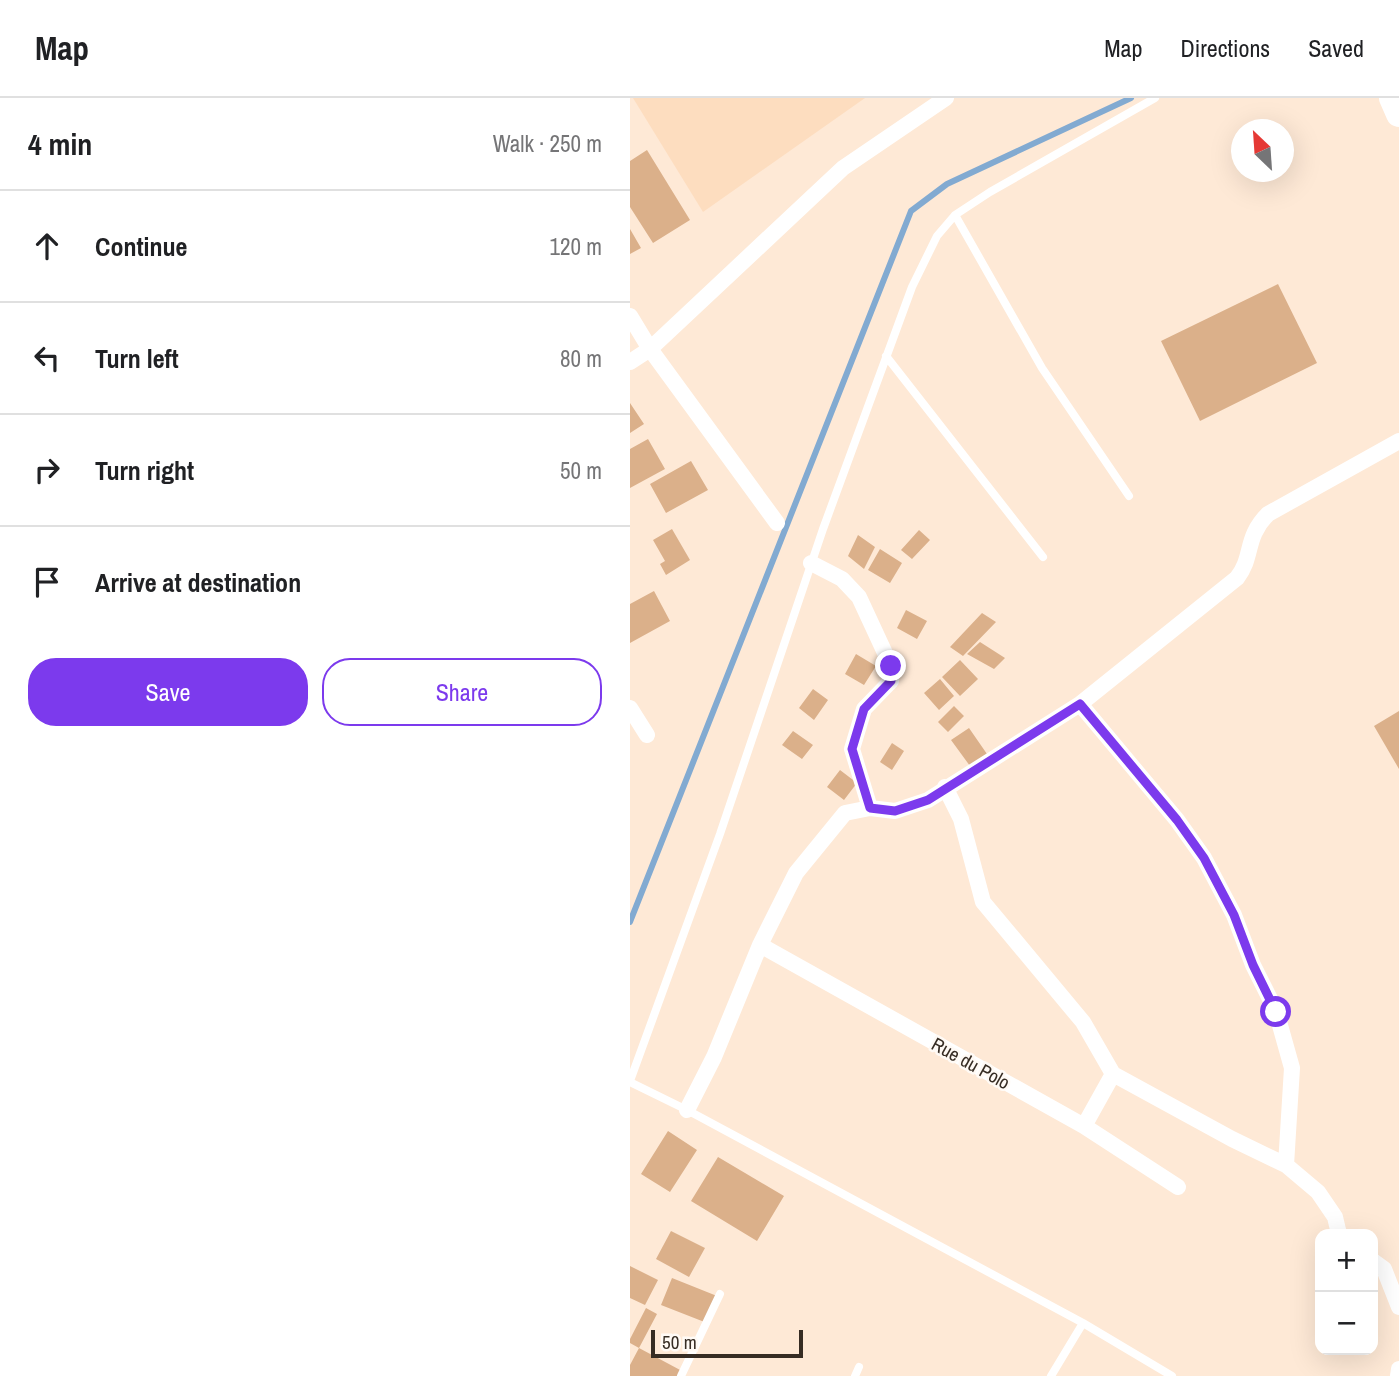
<!DOCTYPE html>
<html lang="en">
<head>
<meta charset="utf-8">
<style>
	:root { --surface:#fff; --page:#f2f2f2; --text:#202124; --muted:#757577; --line:#e0e0e0; --accent:#7c3aed }
	body { margin:0; font-family:"Archivo Narrow",sans-serif; background:var(--page); color:var(--text) }
	.controls { position:absolute; right:21px; bottom:21px; display:grid; overflow:hidden; border-radius:14px; box-shadow:0 7px 28px #0002 }
	.controls button { width:63px; height:63px; display:grid; place-items:center; padding:0; border:0; border-bottom:2px solid var(--line); background:var(--surface); color:var(--text); font:35px sans-serif }
	.compass { position:absolute; left:601px; top:21px; width:63px; height:63px; border-radius:50%; background:var(--surface); box-shadow:0 7px 28px #0002; rotate:335deg }
	.scale { position:absolute; left:21px; bottom:18px; width:152px; box-sizing:border-box; padding-left:7px; border:4px solid #362c23; border-top:0; font-size:19px; line-height:24px; white-space:nowrap; color:#362c23; -webkit-text-stroke:5px #fffaf5; paint-order:stroke }
	.stop { position:absolute; width:21px; height:21px; margin:-16px; border:5px solid #7c3aed; border-radius:50%; background:#fff }
	.stop.end { background:#7c3aed; border-color:#fff; box-shadow:0 2px 7px #0008 }
	.list { margin:0; padding:0; list-style:none }
	h2 { display:flex; justify-content:space-between; align-items:center; height:91px; margin:0; padding:0 28px; font-size:30px }
	h2 small { font-size:23px; font-weight:400; color:var(--muted) }
	.list li { display:grid; grid-template-columns:46px 1fr auto; gap:21px; align-items:center; box-sizing:border-box; height:112px; padding:0 28px; border-top:2px solid var(--line) }
	.list b { display:block; font-size:26px; white-space:nowrap }
	.list em { font-size:23px; font-style:normal; color:var(--muted) }
	.actions { display:flex; gap:14px; padding:21px 28px }
	.actions a { flex:1; padding:16px 0; border:2px solid var(--accent); border-radius:28px; text-align:center; font-size:24px; color:var(--accent) }
	.actions .main { background:var(--accent); color:#fff }
	.icon { flex:none; width:38px; height:38px; fill:none; stroke:currentColor; stroke-width:2; stroke-linecap:round; stroke-linejoin:round }
	.map { position:relative; flex:none; width:769px; height:1278px; overflow:hidden }
	header { display:flex; align-items:center; gap:42px; box-sizing:border-box; height:98px; padding:0 35px; background:var(--surface); border-bottom:2px solid var(--line) }
	header strong { font-size:33px }
	nav { display:flex; gap:38px; margin-inline-start:auto; font-size:24px }
	main { display:flex }
	aside { flex:1; background:var(--surface) }
	.map>svg:first-child { display:block }
	.built { fill:#fdddbf }
	.lines { fill:none; stroke-linecap:round; stroke-linejoin:round }
	.stream { stroke:#82aad1; stroke-width:6 }
	.building { fill:#dbb08a }
	.lane { stroke:#fff; stroke-width:8 }
	.street { stroke:#fff; stroke-width:16 }
	.primary { stroke:#fff; stroke-width:26 }
	.route { stroke:#7c3aed; stroke-width:9 }
	.labels { text-anchor:middle; stroke-width:5; stroke-linejoin:round; paint-order:stroke }
	.street-label { font-size:19px; fill:#362c23; stroke:#fffaf5 }
</style>
</head>
<body>
<header>
<strong>Map</strong>
<nav><a>Map</a><a>Directions</a><a>Saved</a></nav>
</header>
<main>
<aside>
<h2>4 min<small>Walk · 250 m</small></h2>
<ul class="list">
<li><svg class="icon" aria-label="ahead" viewBox="0 0 24 24"><path d="M12 20V5M6 11l6-6 6 6"/></svg><div><b>Continue</b></div><em>120 m</em></li>
<li><svg class="icon" aria-label="left" viewBox="0 0 24 24"><path d="M17 20v-9H6M10 6l-5 5 5 5"/></svg><div><b>Turn left</b></div><em>80 m</em></li>
<li><svg class="icon" aria-label="right" viewBox="0 0 24 24"><path d="M7 20v-9h11M14 6l5 5-5 5"/></svg><div><b>Turn right</b></div><em>50 m</em></li>
<li><svg class="icon" aria-label="arrive" viewBox="0 0 24 24"><path d="M6 21V4h12l-3 4 3 4H6"/></svg><div><b>Arrive at destination</b></div></li>
</ul>
<div class="actions"><a class="main">Save</a><a>Share</a></div>
</aside>
<div class="map">
<svg width="769" height="1278" viewBox="0 0 769 1278">
	<rect width="100%" height="100%" fill="#fee9d6"/>
	<path class="built" d="M3 0H235L73 114Z"/>
	<g class="lines">
		<path class="stream" d="M0 824 281 113 317 86 501 0"/>
	</g>
	<path class="building" d="M17 52 60 122 23 145 0 109V63Z
		M0 131 11 150 0 156Z
		M648 186 687 265 570 323 531 243Z
		M0 305 14 326 0 335Z
		M18 341 35 371 0 390V351Z
		M61 363 78 392 36 415 20 386Z
		M42 431 60 462 36 477 30 466 35 463 23 442Z
		M289 432 300 442 282 461 271 452Z
		M228 437 245 449 234 471 218 458Z
		M250 451 272 465 260 485 238 472Z
		M24 493 40 523 0 545V506Z
		M276 512 297 523 287 541 267 530Z
		M352 515 366 524 333 558 320 549Z
		M350 544 375 560 364 571 337 556Z
		M226 556 246 568 234 587 215 576Z
		M330 562 348 581 330 598 312 579Z
		M310 581 324 598 309 612 294 595Z
		M183 591 198 602 184 622 169 610Z
		M324 608 334 618 318 634 308 624Z
		M769 613V671L744 628Z
		M339 630 357 656 340 668 321 642Z
		M163 633 183 647 172 661 152 647Z
		M262 645 274 653 262 672 250 664Z
		M210 672 227 685 214 702 197 689Z
		M38 1033 67 1052 40 1094 11 1076Z
		M88 1059 154 1098 127 1143 61 1103Z
		M41 1133 75 1150 59 1179 26 1161Z
		M0 1168 28 1182 15 1207 0 1200Z
		M42 1180 87 1198 77 1225 31 1207Z
		M16 1210 27 1216 9 1250 0 1245V1241Z
		M9 1250 52 1273 49 1278H0V1267Z"/>
	<g class="lines">
		<path class="lane" d="M325 117 412 270 499 398
			M256 258 413 459
			M0 983 90 736 193 431 282 189 307 138 325 117 360 94 525 0
			M0 984 57 1012 453 1225 542 1278
			M51 1278 90 1196
			M225 1278 229 1269
			M421 1278 453 1225"/>
		<path class="street" d="M0 218 20 251 147 425
			M0 264 20 251 213 70 316 0
			M181 465 212 481 229 499 261 568V583L234 611 222 651 240 710
			M450 606 547 722 574 760 604 817 623 867 646 913 662 970 656 1067
			M0 610 17 637
			M315 689 331 721 353 804 453 924 483 976 602 1041 656 1067 688 1094 705 1119 709 1136
			M130 847 454 1028 548 1089
			M57 1012 84 959 130 847 166 775 215 715 240 710 265 713 298 702 450 606 607 480C624 458 614 440 638 416L769 343
			M454 1028 483 976
			M743 1163 754 1171 769 1209
			M768 1278 769 1271"/>
		<path class="primary" d="M762 0 769 16"/>
	</g>
	<g class="lines">
		<path class="route" d="M261 568V583L234 611 222 651 240 710 265 713 298 702 450 606 547 722 574 760 604 817 623 867 646 914"/>
	</g>
	<g class="labels">
		<g class="street-label">
			<text transform="translate(341 965) rotate(29)" y="7">Rue du Polo</text>
		</g>
	</g>
</svg>
<div class="controls">
<button>+</button>
<button>−</button>
</div>
<svg class="compass" viewBox="-18 -18 36 36"><path d="M0-13l5 13h-10z" fill="#e53935"/><path d="M0 13l5-13h-10z" fill="#757577"/></svg>
<div class="scale">50 m</div>
<div class="stop" style="left:646px;top:914px"></div>
<div class="stop end" style="left:261px;top:568px"></div>
</div>
</main>
</body>
</html>
